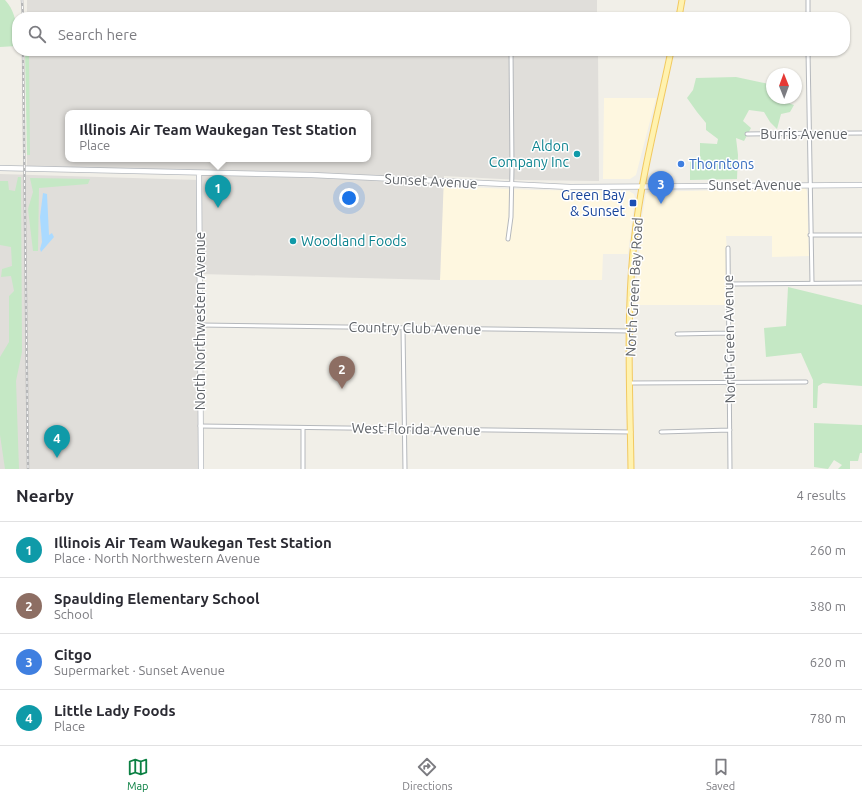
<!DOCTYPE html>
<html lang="en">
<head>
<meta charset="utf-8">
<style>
	:root { --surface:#fff; --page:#f2f2f3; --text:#2b2b33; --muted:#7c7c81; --line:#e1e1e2; --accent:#0b8043 }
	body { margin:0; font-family:Ubuntu,sans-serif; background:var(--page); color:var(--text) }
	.compass { position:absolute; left:766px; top:68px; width:36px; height:36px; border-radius:50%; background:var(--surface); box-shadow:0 1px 3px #0004; rotate:359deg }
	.you { position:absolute; left:349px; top:198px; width:14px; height:14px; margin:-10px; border:3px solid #fff; border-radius:50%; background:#1a73e8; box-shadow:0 0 0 6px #1a73e833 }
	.badge { display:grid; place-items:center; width:26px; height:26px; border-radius:50%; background:var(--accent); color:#fff; font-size:13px; font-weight:700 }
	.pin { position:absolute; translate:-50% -33px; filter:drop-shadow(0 1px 2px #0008) }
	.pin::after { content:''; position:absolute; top:21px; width:14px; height:12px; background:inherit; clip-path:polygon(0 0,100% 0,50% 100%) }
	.popup { position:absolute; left:65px; top:110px; width:306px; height:52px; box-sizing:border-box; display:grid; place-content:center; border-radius:8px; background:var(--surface); filter:drop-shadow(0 1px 3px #0005); font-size:13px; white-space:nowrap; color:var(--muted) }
	.popup b { font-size:15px; color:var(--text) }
	.popup::after { content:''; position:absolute; left:50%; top:100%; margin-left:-8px; border:8px solid transparent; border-top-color:var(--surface) }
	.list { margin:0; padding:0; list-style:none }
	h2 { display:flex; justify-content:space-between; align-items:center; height:52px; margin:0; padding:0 16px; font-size:17px }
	h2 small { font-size:13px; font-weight:400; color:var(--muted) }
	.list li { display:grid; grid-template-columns:26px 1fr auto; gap:12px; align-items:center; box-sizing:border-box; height:56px; padding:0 16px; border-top:1px solid var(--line) }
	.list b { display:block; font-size:15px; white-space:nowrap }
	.list p { margin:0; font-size:13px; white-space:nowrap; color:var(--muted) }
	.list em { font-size:13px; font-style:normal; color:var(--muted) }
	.icon { flex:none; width:22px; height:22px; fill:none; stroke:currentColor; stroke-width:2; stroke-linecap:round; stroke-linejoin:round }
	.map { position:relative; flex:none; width:862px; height:469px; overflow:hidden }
	.search { position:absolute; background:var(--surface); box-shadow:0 1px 3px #0004; left:12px; right:12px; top:12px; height:44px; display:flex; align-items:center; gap:10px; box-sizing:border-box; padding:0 14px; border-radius:16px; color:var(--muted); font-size:15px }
	.sheet { height:276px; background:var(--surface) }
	nav { display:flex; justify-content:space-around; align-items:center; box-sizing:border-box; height:56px; border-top:1px solid var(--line); background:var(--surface); font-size:11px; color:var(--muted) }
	nav a { display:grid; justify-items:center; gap:2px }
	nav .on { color:var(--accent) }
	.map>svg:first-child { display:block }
	.commercial { fill:#fef7e0 }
	.industrial { fill:#e0deda; fill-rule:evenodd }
	.green { fill:#c5e8c5 }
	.water { fill:#aadaff }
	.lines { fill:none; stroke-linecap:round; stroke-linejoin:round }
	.street-casing { stroke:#b5b8bc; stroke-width:5 }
	.secondary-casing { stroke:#b6babf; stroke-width:6 }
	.primary-casing { stroke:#f2c960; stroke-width:7 }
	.street { stroke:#fff; stroke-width:3 }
	.secondary { stroke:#fff; stroke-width:4.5 }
	.primary { stroke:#fff2af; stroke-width:5 }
	.rail-casing { stroke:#b6b7b8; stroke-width:2.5 }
	.rail { stroke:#fff; stroke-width:1; stroke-dasharray:3; stroke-linecap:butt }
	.culture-dot { fill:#0f9aa8; stroke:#fff; stroke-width:1.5 }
	.shop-dot { fill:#3f7fe0; stroke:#fff; stroke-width:1.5 }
	.transit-dot { fill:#1a4fb4; stroke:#fff; stroke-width:1.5 }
	.labels { text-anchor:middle; stroke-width:3; stroke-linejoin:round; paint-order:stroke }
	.street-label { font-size:14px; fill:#5f6368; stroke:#fff }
	.culture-label { font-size:14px; fill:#0d838f; stroke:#fff; text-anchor:end }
	.shop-label { font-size:14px; fill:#366cbe; stroke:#fff; text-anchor:start }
	.transit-label { font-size:14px; fill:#164399; stroke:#fff; text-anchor:end }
</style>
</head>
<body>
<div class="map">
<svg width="862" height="469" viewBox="0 0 862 469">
	<rect width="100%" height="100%" fill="#f1efe8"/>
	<path class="commercial" d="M604 98H656L636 175 630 179H603Z
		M443 186 534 190 629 191 634 194 635 198 628 254H603L602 280H440Z
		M805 188 807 191 809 256 772 257V236H726L730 305H635L641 223 646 194 649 192Z"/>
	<path class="industrial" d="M27 0H597V17H27Z
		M27 51H598L599 181 521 180 444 176 440 280 200 274 202 469H0V174L199 180V173L27 171ZM68 113H368V159H68Z"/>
	<path class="green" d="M0 0H5C17 13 17 29 17 46L0 47Z
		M25 51 29 52 30 155H27Z
		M736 77 769 84 770 96 772 98 794 105 790 112 781 114 777 129 770 122 764 112 749 110 743 121 751 128 744 141 736 138 738 155 737 179 690 180V158L700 157V143L717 144 718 139 706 130V123L697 112 687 98 693 90 696 78Z
		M18 177H21L22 352 16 381 19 469H5L0 435V357L9 342V296L14 291 11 276 1 277 2 269 12 266 11 247 0 245V181H8L9 190 15 191Z
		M30 178 90 179 88 184 39 188 38 251H33L28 209 33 192Z
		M788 287 862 305V386L823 383 818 386 817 408H813V380L801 353 766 357 764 328 786 326Z
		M814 423 862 425V453H860L858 461H850V469H838L842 465 834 460 828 469 814 467Z"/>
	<path class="water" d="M43 193 47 194 49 235 52 233 54 237 41 252 40 249 42 242 40 217Z"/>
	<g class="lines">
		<g class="street-casing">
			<path id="street" d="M808 0V17
				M808 51 812 283
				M747 134 862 133
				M810 235H862
				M508 239 511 217 512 168 511 51
				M728 248 730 469
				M728 284 862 283
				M200 325 630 331
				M403 328 405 469
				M677 334 729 333
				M630 383 806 382
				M200 426 631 432
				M303 428V469
				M661 432 730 430"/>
		</g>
		<g class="secondary-casing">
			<path id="secondary" d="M0 168 312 175 570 187 862 185
				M199 173 201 469"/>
		</g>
		<g class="primary-casing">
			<path id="primary" d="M679 17 682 0
				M631 469C630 394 626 317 634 242 641 177 658 114 671 51"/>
		</g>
		<use href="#street" class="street"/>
		<use href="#secondary" class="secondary"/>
		<use href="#primary" class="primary"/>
		<g class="rail-casing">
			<path id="rail" d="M22 0 23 17
				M23 51 28 469"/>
		</g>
		<use href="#rail" class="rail"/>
	</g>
	<g class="culture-dot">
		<circle cx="577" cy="154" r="4"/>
		<circle cx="293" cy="241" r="4"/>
	</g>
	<circle class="shop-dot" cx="681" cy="164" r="4"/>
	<rect class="transit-dot" x="629" y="199" width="8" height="8" rx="2"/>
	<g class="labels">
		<g class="street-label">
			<text x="804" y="139">Burris Avenue</text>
			<text transform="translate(431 181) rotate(3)" y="5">Sunset Avenue</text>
			<text x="755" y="190">Sunset Avenue</text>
			<text transform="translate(634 287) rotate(-87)" y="5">North Green Bay Road</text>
			<text transform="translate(200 321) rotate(-90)" y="5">North Northwestern Avenue</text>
			<text transform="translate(415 328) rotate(1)" y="5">Country Club Avenue</text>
			<text transform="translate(729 339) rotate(-91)" y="5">North Green Avenue</text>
			<text transform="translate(416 429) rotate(1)" y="5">West Florida Avenue</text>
		</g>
		<g class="culture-label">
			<text x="569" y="151">Aldon<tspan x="569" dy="16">Company Inc</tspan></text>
			<text x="301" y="246" text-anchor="start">Woodland Foods</text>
		</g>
		<g class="shop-label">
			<text x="689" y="169">Thorntons</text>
		</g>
		<g class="transit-label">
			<text x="625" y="200">Green Bay<tspan x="625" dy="16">&amp; Sunset</tspan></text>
		</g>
	</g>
</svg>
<svg class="compass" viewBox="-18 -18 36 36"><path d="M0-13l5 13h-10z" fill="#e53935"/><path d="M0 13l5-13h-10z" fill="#7c7c81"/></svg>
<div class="you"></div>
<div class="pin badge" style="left:218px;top:208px;background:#0f9aa8">1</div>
<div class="popup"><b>Illinois Air Team Waukegan Test Station</b>Place</div>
<div class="pin badge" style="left:342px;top:389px;background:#8d6e63">2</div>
<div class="pin badge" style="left:661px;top:204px;background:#3f7fe0">3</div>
<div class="pin badge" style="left:57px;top:458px;background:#0f9aa8">4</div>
<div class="search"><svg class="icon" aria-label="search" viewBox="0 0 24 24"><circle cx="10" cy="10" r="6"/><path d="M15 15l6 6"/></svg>Search here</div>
</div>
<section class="sheet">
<h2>Nearby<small>4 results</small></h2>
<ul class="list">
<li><span class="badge" style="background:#0f9aa8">1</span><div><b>Illinois Air Team Waukegan Test Station</b><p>Place · North Northwestern Avenue</p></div><em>260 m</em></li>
<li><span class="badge" style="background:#8d6e63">2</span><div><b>Spaulding Elementary School</b><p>School</p></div><em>380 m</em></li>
<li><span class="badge" style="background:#3f7fe0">3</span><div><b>Citgo</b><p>Supermarket · Sunset Avenue</p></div><em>620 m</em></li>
<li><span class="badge" style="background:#0f9aa8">4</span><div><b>Little Lady Foods</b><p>Place</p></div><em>780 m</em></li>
</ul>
</section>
<nav>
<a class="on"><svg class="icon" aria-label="map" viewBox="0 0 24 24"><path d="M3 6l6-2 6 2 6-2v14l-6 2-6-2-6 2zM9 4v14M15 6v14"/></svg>Map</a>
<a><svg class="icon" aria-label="directions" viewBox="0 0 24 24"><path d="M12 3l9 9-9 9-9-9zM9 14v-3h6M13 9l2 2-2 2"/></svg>Directions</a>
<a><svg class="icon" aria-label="saved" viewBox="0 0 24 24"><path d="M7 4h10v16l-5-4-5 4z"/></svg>Saved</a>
</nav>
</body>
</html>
